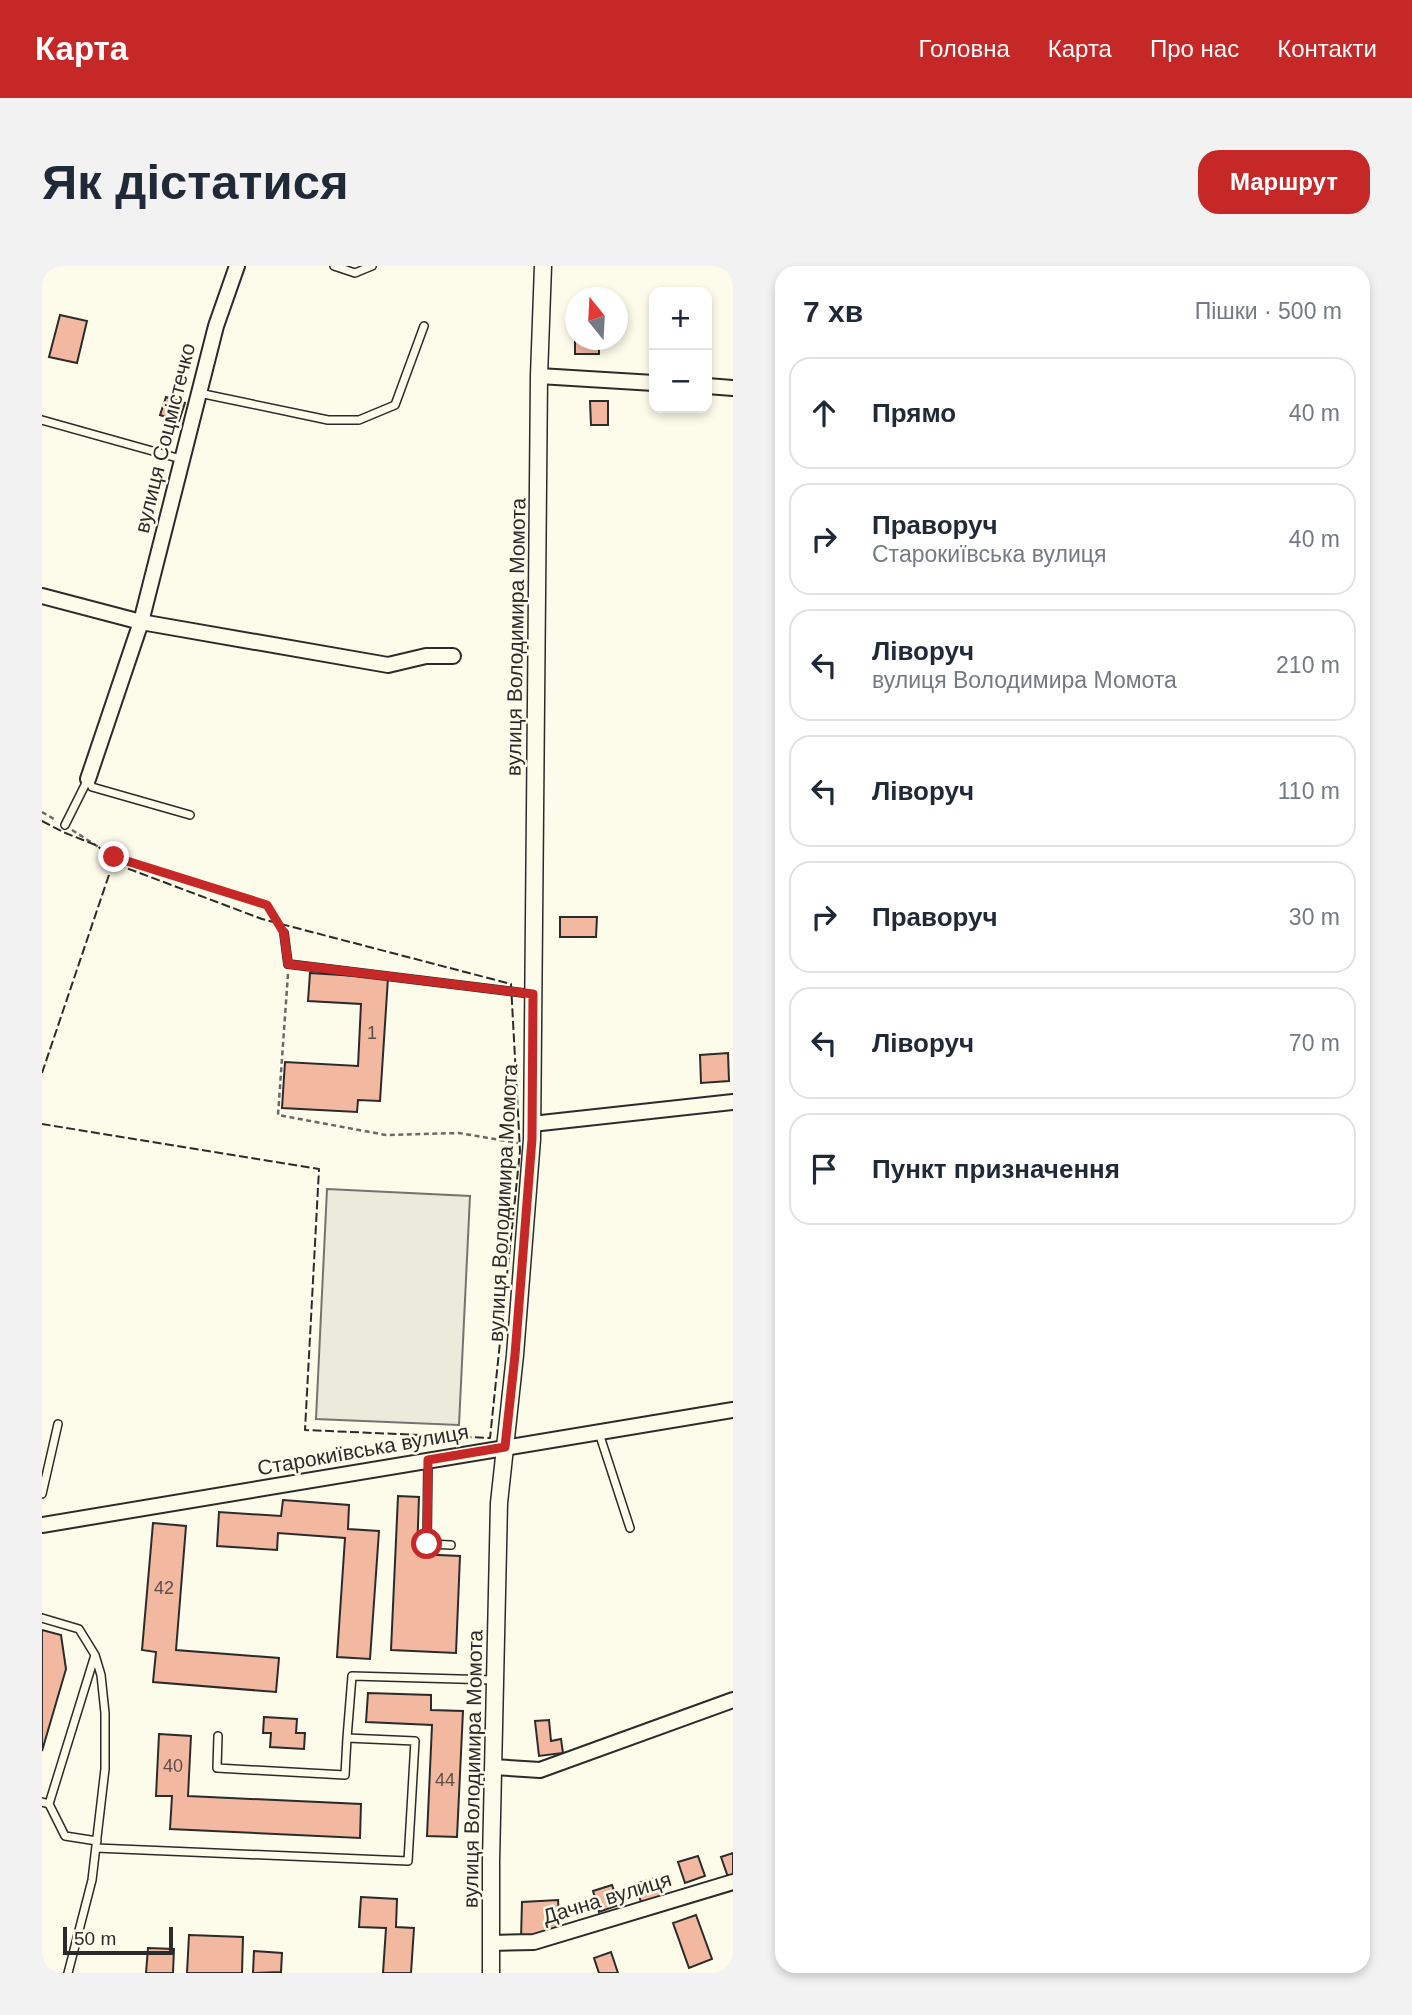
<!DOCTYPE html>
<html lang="uk">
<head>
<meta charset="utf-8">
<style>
	:root { --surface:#fff; --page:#f2f2f3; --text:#1f2937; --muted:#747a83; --line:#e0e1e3; --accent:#c62828 }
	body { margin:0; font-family:Helvetica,sans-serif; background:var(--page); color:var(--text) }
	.controls { position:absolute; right:21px; top:21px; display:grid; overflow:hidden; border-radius:14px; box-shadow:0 4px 10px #0003 }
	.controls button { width:63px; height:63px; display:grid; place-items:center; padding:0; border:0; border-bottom:2px solid var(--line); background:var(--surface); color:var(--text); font:35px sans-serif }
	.compass { position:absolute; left:523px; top:21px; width:63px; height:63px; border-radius:50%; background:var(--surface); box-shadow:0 4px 10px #0003; rotate:342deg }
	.scale { position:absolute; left:21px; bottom:18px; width:110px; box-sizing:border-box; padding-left:7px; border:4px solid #2b2b2b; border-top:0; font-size:19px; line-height:24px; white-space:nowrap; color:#2b2b2b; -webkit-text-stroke:5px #fdfbea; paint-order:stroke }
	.stop { position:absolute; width:21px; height:21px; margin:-16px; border:5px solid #c62828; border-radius:50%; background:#fff }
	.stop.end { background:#c62828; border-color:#fff; box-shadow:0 2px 7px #0008 }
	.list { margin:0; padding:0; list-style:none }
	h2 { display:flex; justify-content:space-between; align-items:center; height:91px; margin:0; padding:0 28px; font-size:30px }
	h2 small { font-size:23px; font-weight:400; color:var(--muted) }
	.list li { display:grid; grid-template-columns:46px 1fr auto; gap:21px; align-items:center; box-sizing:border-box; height:112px; margin:0 14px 14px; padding:0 14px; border:2px solid var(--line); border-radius:21px }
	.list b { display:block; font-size:26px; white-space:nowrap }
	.list p { margin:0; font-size:23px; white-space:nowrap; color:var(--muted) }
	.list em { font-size:23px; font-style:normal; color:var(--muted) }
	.icon { flex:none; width:38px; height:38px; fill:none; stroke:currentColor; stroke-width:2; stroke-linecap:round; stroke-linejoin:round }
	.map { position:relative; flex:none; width:691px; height:1707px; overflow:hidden; border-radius:21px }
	header { display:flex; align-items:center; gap:42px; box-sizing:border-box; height:98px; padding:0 35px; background:var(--accent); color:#fff }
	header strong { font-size:33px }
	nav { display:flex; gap:38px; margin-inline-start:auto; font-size:24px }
	.intro { display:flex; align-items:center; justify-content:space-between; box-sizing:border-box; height:168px; padding:0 42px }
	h1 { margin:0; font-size:49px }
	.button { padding:18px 32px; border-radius:21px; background:var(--accent); color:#fff; font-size:24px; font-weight:700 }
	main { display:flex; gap:42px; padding:0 42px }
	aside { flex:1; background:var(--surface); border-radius:21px; box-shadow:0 4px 10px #0003 }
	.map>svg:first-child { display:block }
	.green { fill:#ecebdb; stroke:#74746e; stroke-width:2 }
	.building { fill:#f2b8a0; stroke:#2b2b2b; stroke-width:2 }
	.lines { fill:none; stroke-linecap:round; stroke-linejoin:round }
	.service-casing { stroke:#2b2b2b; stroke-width:10 }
	.minor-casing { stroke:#2b2b2b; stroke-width:18 }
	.tertiary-casing { stroke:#2b2b2b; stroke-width:19 }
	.path { stroke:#6a6964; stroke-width:2.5; stroke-dasharray:5 3.5; stroke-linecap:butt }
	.service { stroke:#fdfbea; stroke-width:7 }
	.minor { stroke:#fdfbea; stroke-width:14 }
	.tertiary { stroke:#fdfbea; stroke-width:16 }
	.fence { stroke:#2b2b2b; stroke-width:2; stroke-dasharray:9 3.5; stroke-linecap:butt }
	.route { stroke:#c62828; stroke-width:9 }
	.labels { text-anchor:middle; stroke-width:5; stroke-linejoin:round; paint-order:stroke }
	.number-label { font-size:18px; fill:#5d4e48 }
	.street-label { font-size:21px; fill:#2b2b2b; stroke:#fdfbea }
</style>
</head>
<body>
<header>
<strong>Карта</strong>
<nav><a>Головна</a><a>Карта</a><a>Про нас</a><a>Контакти</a></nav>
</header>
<div class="intro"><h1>Як дістатися</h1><a class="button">Маршрут</a></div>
<main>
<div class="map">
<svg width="691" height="1707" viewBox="0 0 691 1707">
	<rect width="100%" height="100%" fill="#fdfbea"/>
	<path class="green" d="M285 923 428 930 417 1159 274 1153Z"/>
	<path class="building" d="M18 49 45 55 35 97 7 91Z
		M533 69 534 74H557V88H533Z
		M124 131 143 137 137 155 118 149Z
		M548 135H566V159H549Z
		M518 651H555L554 671H518Z
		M268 707 346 712 338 835 316 834 315 846 240 842 243 796 316 800 319 738 266 735Z
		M686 787 687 815 659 817 658 789Z
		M356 1230 377 1231 375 1288 418 1290 414 1387 349 1384Z
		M241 1234 307 1239 306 1263 337 1265 328 1393 295 1391 303 1272 236 1267 235 1284 175 1280 177 1246 239 1250Z
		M111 1257 144 1260 134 1384 237 1392 234 1426 111 1416 114 1386 100 1384Z
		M0 1364 19 1369 24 1403 0 1485Z
		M326 1427 389 1429V1444L421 1445 415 1571 385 1570 390 1459 324 1456Z
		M222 1451 255 1453 254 1467H263L262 1483 228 1481 229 1467H221Z
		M507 1454 509 1475 519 1473 521 1487 497 1490 493 1455Z
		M117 1468 149 1470 146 1530 319 1538 318 1572 128 1563 130 1530H114Z
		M691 1587V1610L686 1611 679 1591Z
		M656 1590 663 1610 643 1617 636 1596Z
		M613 1612 620 1632 600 1639 593 1618Z
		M570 1619 577 1639 557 1646 551 1625Z
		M319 1631 355 1633 354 1661 372 1662 369 1707H341L344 1662 317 1661Z
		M516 1634 518 1665 479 1673 480 1636Z
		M654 1649 670 1693 647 1702 631 1657Z
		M147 1669 201 1671 200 1707H145Z
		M106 1682 132 1683 131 1707H104Z
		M212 1685 240 1687 239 1706 211 1707Z
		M569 1686 576 1707H557L552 1692Z"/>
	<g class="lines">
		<g class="service-casing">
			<path id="service" d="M292 0 313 7 330 0
				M157 127 286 154H317L353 139 382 60
				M0 154 139 193
				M46 513 50 521 148 549
				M23 559 46 513
				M242 667 246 698 490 728
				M557 1167 588 1262
				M386 1194 385 1278 409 1279
				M0 1228 16 1158
				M0 1352 37 1363 53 1389 7 1538 0 1536
				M176 1470 175 1502 303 1509 305 1472
				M7 1538 23 1570 55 1575
				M54 1582 366 1595 373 1475 305 1472 310 1410 452 1414
				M26 1707 50 1614 63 1503V1447L59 1409 53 1389"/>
		</g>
		<g class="minor-casing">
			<path id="minor" d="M497 110 612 117
				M665 120 691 122
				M0 330 99 356 346 399 384 390H411
				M46 513 99 356 174 60 195 0
				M490 858 691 836
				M0 1259 691 1144
				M451 1501 498 1504 691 1434
				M449 1677 492 1676 691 1616"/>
		</g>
		<g class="tertiary-casing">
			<path id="tertiary" d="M449 1707V1595L457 1237 473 1089 490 873 497 110 501 0"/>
		</g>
		<path class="path" d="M0 546 12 553
			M30 564 72 591 225 639 236 657
			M246 708 236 849 344 869 417 867 476 877"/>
		<use href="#service" class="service"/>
		<use href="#minor" class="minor"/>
		<use href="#tertiary" class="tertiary"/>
		<path class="fence" d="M0 555 21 566 56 580 71 597 220 653 469 718 478 885 448 1172 263 1164 277 903 0 858
			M0 807 71 597"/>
	</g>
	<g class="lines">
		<path class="route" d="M72 591 225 639 242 667 246 698 491 728 490 873 473 1089 463 1181 386 1194 385 1278"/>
	</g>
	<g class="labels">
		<g class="number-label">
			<text x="330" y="773">1</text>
			<text x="122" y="1328">42</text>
			<text x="131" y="1506">40</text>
			<text x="403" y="1520">44</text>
		</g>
		<g class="street-label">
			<text transform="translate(123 172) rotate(-76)" y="7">вулиця Соцмістечко</text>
			<text transform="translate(474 371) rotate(-89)" y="7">вулиця Володимира Момота</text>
			<text transform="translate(461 937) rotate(-87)" y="7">вулиця Володимира Момота</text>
			<text transform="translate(321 1184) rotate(-10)" y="7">Старокиївська вулиця</text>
			<text transform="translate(431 1503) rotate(-89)" y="7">вулиця Володимира Момота</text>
			<text transform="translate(565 1632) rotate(-17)" y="7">Дачна вулиця</text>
		</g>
	</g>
</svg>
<div class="controls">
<button>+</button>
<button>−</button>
</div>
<svg class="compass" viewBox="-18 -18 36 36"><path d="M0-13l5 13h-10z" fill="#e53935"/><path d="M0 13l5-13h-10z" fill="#747a83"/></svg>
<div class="scale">50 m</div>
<div class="stop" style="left:385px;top:1278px"></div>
<div class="stop end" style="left:72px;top:591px"></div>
</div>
<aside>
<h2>7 хв<small>Пішки · 500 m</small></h2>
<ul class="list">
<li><svg class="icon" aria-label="ahead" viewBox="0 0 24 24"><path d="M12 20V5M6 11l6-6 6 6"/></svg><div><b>Прямо</b></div><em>40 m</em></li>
<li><svg class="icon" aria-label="right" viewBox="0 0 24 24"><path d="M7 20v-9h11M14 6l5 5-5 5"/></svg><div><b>Праворуч</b><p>Старокиївська вулиця</p></div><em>40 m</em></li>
<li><svg class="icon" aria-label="left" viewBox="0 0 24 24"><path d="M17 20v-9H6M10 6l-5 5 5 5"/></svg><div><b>Ліворуч</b><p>вулиця Володимира Момота</p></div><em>210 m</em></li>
<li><svg class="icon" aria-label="left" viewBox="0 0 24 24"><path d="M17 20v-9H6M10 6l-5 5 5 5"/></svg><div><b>Ліворуч</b></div><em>110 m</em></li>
<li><svg class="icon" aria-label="right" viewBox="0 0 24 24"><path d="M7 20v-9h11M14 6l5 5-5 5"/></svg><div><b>Праворуч</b></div><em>30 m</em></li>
<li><svg class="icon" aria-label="left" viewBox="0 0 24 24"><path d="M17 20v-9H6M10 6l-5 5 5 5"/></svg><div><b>Ліворуч</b></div><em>70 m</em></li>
<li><svg class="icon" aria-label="arrive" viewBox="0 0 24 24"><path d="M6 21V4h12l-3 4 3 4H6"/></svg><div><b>Пункт призначення</b></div></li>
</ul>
</aside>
</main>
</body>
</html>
